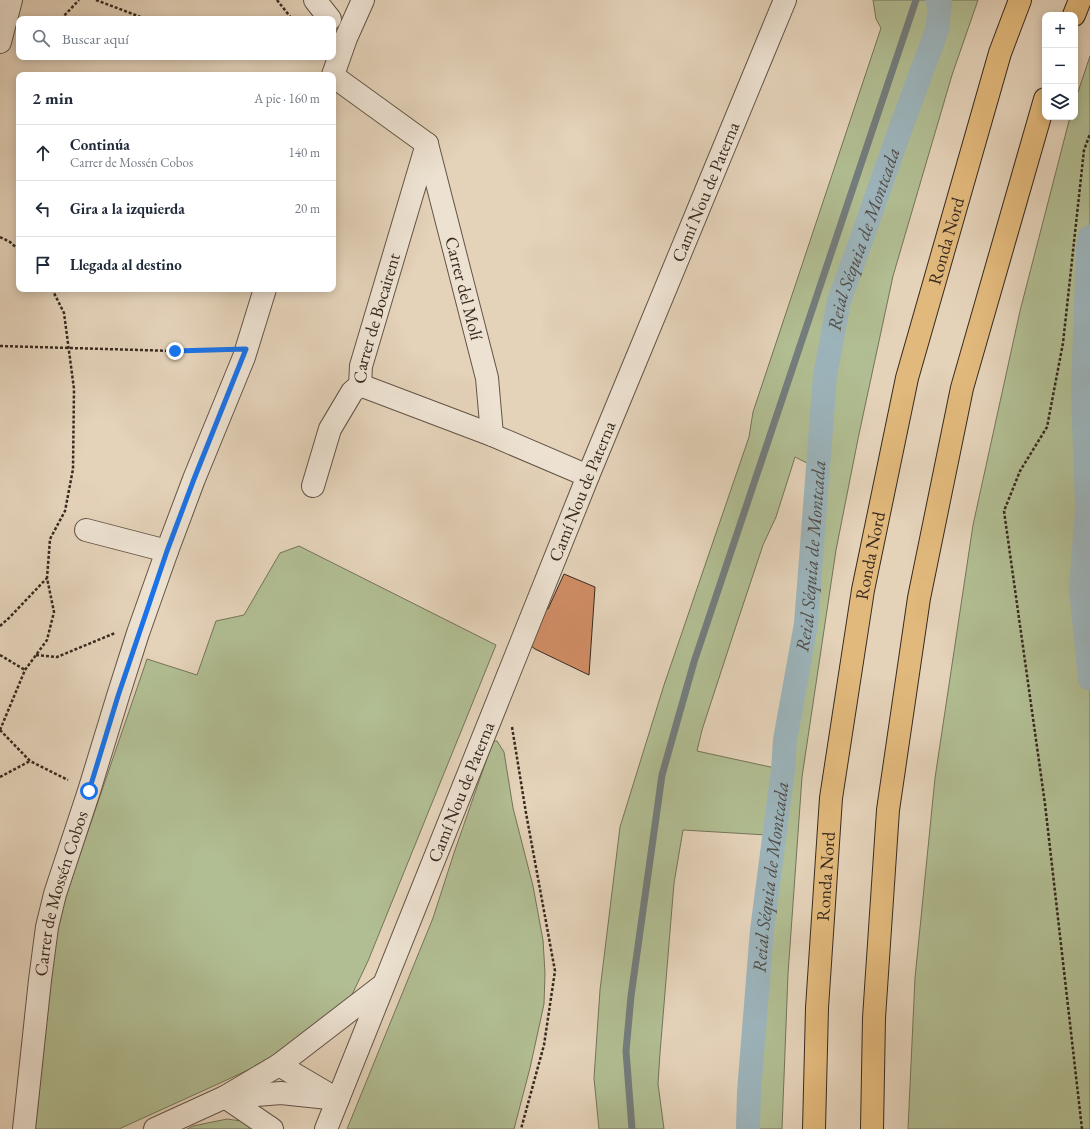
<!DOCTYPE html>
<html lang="es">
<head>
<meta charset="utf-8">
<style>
	:root { --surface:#fff; --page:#f6f6f7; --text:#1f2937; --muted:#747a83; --line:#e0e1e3 }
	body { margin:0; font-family:"EB Garamond",serif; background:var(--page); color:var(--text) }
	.controls { position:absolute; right:12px; top:12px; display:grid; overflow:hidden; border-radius:8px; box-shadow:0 2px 10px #0003 }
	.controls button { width:36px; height:36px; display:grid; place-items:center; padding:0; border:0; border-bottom:1px solid var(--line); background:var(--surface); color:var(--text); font:20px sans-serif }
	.stop { position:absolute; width:12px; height:12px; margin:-9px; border:3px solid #1a73e8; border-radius:50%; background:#fff }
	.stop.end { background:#1a73e8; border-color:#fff; box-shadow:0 1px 4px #0008 }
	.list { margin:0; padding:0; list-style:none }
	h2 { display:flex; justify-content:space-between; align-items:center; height:52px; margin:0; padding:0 16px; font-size:17px }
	h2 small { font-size:13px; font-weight:400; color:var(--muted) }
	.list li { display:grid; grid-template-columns:26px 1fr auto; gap:12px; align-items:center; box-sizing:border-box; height:56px; padding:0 16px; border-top:1px solid var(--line) }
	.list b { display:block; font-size:15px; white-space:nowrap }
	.list p { margin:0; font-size:13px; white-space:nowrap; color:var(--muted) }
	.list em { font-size:13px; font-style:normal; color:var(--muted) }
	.icon { flex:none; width:22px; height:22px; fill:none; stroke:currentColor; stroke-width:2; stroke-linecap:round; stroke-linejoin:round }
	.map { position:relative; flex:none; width:1090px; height:1129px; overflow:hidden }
	.search { position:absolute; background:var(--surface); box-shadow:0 2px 10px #0003; left:16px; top:16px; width:320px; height:44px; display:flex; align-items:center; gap:10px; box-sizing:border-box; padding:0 14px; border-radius:8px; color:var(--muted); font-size:15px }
	.panel { position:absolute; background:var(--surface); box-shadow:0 2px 10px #0003; left:16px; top:72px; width:320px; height:220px; border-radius:8px }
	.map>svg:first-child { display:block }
	.green { fill:#b1bd92; stroke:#747459; fill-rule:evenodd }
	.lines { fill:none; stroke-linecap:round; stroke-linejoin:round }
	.stream { stroke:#747d7d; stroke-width:7 }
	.canal { stroke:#9cb4bb; stroke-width:24 }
	.building { fill:#d08d65; stroke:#382a20 }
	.minor-casing { stroke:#635446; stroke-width:24 }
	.highway-casing { stroke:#382a20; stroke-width:24 }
	.path { stroke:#382a20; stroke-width:2.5; stroke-dasharray:3 2; stroke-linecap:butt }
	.minor { stroke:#ede2d2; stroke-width:22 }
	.highway { stroke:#e2b97c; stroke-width:22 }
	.route { stroke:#1a73e8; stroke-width:5 }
	.labels { text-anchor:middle; stroke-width:3.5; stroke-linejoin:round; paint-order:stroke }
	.street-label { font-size:18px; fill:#382a20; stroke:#ede2d2 }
	.water-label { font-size:19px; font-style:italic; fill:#514c47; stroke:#ede2d2 }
</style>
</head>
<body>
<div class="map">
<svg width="1090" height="1129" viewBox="0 0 1090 1129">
	<rect width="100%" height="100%" fill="#e4d2b9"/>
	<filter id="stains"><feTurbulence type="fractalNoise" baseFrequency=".005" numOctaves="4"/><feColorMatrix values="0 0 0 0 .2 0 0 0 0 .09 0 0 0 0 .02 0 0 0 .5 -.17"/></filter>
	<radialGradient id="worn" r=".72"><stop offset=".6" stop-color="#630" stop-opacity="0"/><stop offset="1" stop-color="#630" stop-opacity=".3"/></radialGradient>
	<path class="green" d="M873 0H978L952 75 893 276 859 434 836 550 802 777 788 974 782 1129H739L747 979 767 835 683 830 674 883 660 1053 658 1084 664 1129H599L594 1078 600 990 620 827 664 685 749 437 753 412 881 28 876 19ZM795 457 809 464 799 619 794 652 776 744 775 768 697 751 702 730 733 635 763 545 776 517Z
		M1090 56V1129H908L915 978 935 778 973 525 1020 311 1070 117H1075V101Z
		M299 546 496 645 368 961 350 999 298 1046 231 1078 119 1129H35L56 933 64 901 147 659 197 675 216 621 244 615 280 553Z
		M493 741H497L504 752 513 808 533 886 543 940 545 973 544 1004 530 1068 514 1129H347L433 918 454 853Z
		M227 1119 241 1121 255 1129H187L193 1126Z"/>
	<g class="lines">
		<path class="stream" d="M632 1129 626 1051 631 996 662 775 694 662 916 0"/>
		<g class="canal">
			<path d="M1090 237 1088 248 1083 391 1087 510 1081 588 1090 679"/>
			<path id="s1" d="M748 1129 749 1092 762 930 783 770 785 740 806 624 825 376 839 301 863 235 900 130 937 30 940 4 937 0"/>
		</g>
	</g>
	<path class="building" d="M564 574 595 587 589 675 535 649 530 645 545 608 548 609Z"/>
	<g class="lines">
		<g class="minor-casing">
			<g id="minor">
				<path d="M315 0 330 19"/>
				<path d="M0 42 11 0"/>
				<path d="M333 75 346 38 363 0"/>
				<path d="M333 76 427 144"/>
				<path id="s2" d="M427 144 487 378 492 435"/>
				<path d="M360 385 492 435 588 476"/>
				<path id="s3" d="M313 486 330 429 352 392 360 385 361 366 427 144"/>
				<path d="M86 530 167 551"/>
				<path d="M279 1065 330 1095"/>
				<path d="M225 1097 272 1129"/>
				<path d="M230 1097 281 1093 338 1099"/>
				<path id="s4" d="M24 1129 40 980 47 927 55 894 89 791 118 696 138 633 167 551 194 479 244 357 265 289"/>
				<path d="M155 1129 225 1097 279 1065 383 985"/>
				<path id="s5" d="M326 1129 588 476 785 0"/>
			</g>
		</g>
		<g class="highway-casing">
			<g id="highway">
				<path d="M1074 15 1080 0"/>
				<path id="s6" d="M814 1129 817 1008 831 798 863 590 907 378 1000 53 1020 0"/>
				<path d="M872 1129 874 1018 888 810 919 598 962 388 1045 99"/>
			</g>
		</g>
		<path class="path" d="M96 0 146 19
			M277 0 292 19
			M61 19 79 0
			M0 237 10 242 19 250
			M0 346 175 351 223 350
			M0 626 9 618 47 578
			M0 655 25 670
			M36 655 57 657 115 633
			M512 727 526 813 555 971 544 1045 521 1129
			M0 730 25 670 47 640 54 612 47 578 50 539 65 511 73 469 74 389 64 313 52 289
			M0 730 30 761 68 780
			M0 777 30 761
			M1082 1129 1045 804 1004 511 1020 471 1047 427 1063 343 1084 150 1090 134"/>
		<use href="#minor" class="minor"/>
		<use href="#highway" class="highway"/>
	</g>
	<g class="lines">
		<path class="route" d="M89 791 118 696 167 551 194 479 246 349 175 351"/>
	</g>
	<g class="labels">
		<g class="street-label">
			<text dy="6" stroke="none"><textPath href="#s5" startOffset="1011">Camí Nou de Paterna</textPath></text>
			<text dy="6" stroke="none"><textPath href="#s6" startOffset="901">Ronda Nord</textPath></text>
			<text dy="6" stroke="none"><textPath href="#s2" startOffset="149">Carrer del Molí</textPath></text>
			<text dy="6" stroke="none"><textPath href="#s3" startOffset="182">Carrer de Bocairent</textPath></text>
			<text dy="6" stroke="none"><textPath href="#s5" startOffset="687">Camí Nou de Paterna</textPath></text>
			<text dy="6" stroke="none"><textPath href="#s6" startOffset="577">Ronda Nord</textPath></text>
			<text dy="6" stroke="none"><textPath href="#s5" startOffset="363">Camí Nou de Paterna</textPath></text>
			<text dy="6" stroke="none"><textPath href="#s6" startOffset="253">Ronda Nord</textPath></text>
			<text dy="6" stroke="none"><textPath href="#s4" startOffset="239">Carrer de Mossén Cobos</textPath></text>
		</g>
		<g class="water-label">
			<text dy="7" stroke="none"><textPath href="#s1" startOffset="900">Reial Séquia de Montcada</textPath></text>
			<text dy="7" stroke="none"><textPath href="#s1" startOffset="577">Reial Séquia de Montcada</textPath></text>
			<text dy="7" stroke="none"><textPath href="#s1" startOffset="253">Reial Séquia de Montcada</textPath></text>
		</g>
	</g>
	<rect width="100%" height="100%" filter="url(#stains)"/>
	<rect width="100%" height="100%" fill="url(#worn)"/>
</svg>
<div class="controls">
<button>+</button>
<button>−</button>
<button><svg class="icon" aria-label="layers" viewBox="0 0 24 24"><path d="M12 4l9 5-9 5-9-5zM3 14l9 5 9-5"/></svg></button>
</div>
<div class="stop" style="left:89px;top:791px"></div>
<div class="stop end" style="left:175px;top:351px"></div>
<div class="search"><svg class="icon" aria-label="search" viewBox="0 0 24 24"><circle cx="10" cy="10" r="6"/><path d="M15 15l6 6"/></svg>Buscar aquí</div>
<section class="panel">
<h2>2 min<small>A pie · 160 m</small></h2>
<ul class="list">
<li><svg class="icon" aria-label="ahead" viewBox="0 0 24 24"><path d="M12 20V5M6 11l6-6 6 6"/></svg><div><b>Continúa</b><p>Carrer de Mossén Cobos</p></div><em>140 m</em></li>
<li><svg class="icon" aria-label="left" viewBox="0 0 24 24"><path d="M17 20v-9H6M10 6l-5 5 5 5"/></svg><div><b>Gira a la izquierda</b></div><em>20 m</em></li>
<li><svg class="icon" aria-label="arrive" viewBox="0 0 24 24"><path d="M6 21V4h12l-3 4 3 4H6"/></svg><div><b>Llegada al destino</b></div></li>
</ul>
</section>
</div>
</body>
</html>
